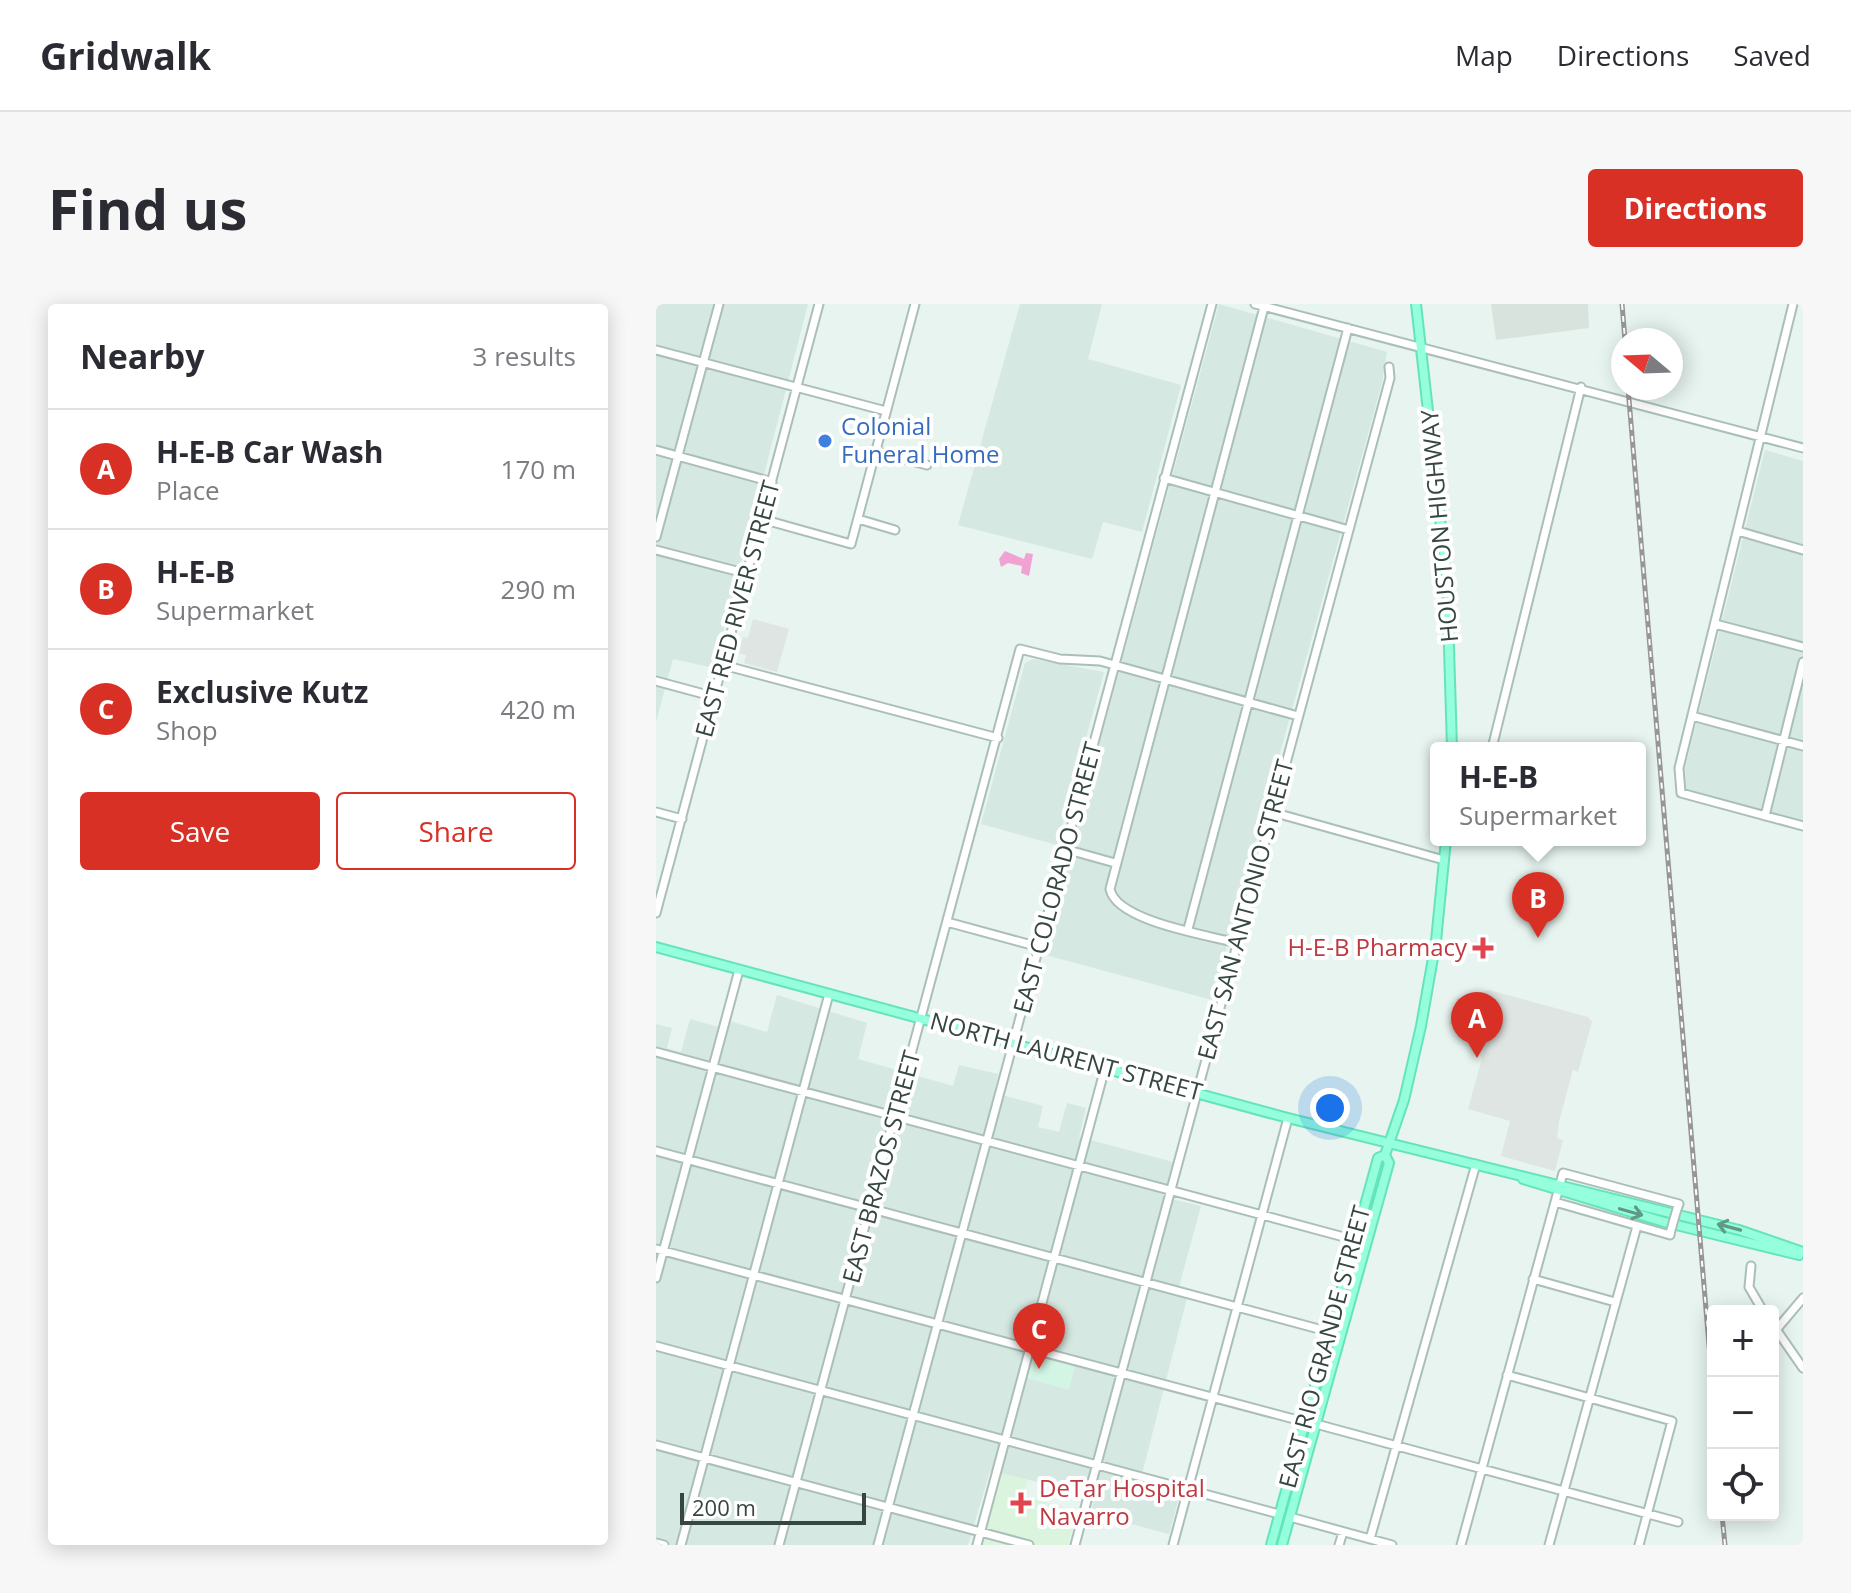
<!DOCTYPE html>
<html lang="en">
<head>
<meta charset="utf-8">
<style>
	:root { --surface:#fff; --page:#f7f7f7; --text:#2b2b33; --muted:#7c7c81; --line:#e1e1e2; --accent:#d93025 }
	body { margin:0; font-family:"Open Sans",sans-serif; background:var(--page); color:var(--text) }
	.controls { position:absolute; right:24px; bottom:24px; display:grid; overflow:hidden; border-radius:8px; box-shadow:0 4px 20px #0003 }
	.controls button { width:72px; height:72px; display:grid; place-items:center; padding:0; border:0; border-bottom:2px solid var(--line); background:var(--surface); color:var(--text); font:40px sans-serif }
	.compass { position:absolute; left:955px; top:24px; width:72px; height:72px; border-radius:50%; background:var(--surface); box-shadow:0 4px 20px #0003; rotate:289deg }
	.scale { position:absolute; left:24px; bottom:20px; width:186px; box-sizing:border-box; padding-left:8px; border:4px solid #364740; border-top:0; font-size:22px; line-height:28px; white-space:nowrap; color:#364740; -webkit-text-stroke:6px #fff; paint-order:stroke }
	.you { position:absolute; left:674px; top:804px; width:28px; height:28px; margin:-20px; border:6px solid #fff; border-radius:50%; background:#1a73e8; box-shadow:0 0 0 12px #1a73e833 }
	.badge { display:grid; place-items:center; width:52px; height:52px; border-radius:50%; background:var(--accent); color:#fff; font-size:26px; font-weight:700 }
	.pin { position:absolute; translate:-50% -66px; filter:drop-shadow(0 2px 4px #0008) }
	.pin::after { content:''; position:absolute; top:42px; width:28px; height:24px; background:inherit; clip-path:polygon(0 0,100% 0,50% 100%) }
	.popup { position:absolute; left:774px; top:438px; width:216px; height:104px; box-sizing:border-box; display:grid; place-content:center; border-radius:8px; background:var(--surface); filter:drop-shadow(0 2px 6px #0005); font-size:26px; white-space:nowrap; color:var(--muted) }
	.popup b { font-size:30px; color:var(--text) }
	.popup::after { content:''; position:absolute; left:50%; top:100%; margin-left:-16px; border:16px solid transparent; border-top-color:var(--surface) }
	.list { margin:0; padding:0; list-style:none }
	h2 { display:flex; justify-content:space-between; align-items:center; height:104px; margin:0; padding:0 32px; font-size:34px }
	h2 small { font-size:26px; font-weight:400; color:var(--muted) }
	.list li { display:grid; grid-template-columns:52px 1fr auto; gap:24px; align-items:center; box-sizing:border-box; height:120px; padding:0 32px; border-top:2px solid var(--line) }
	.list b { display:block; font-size:30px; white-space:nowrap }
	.list p { margin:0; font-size:26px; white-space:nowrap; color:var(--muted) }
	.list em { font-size:26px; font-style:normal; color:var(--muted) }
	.actions { display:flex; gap:16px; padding:24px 32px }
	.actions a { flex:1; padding:18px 0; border:2px solid var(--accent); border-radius:8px; text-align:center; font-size:28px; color:var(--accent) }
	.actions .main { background:var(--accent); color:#fff }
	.icon { flex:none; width:44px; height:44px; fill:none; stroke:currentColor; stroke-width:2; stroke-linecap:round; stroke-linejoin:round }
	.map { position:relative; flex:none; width:1147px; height:1241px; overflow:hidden; border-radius:8px }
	header { display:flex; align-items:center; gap:48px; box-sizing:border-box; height:112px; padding:0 40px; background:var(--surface); border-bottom:2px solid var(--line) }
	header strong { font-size:38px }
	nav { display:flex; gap:44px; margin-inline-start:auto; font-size:28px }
	.intro { display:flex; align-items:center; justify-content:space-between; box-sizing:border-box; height:192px; padding:0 48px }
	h1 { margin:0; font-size:56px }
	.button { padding:20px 36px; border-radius:8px; background:var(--accent); color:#fff; font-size:28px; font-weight:700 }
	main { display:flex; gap:48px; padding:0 48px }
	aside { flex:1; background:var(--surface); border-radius:8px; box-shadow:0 4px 20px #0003 }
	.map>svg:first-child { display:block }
	.residential { fill:#d5e8e1 }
	.commercial { fill:#d2f5e5 }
	.industrial { fill:#d9e3de }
	.medical { fill:#dbf4dd }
	.parking { fill:#dfe5e2 }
	.water { fill:#f0a3d3 }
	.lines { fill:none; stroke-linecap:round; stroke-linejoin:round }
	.minor-casing { stroke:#aabfb7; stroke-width:11 }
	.major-casing { stroke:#65e4ba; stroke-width:12 }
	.minor { stroke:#fff; stroke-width:7 }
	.major { stroke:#95fedd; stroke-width:8 }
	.rail-casing { stroke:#969696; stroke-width:5 }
	.rail { stroke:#fff; stroke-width:2; stroke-dasharray:6; stroke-linecap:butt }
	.minor-bridge-casing { stroke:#aabfb7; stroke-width:11; stroke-linecap:butt }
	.minor-bridge { stroke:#fff; stroke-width:7 }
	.oneway { stroke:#619987 }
	.shop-dot { fill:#3f7fe0; stroke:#fff; stroke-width:3 }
	.health-dot { fill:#e0444e; stroke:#fff; stroke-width:3 }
	.labels { text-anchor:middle; stroke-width:8; stroke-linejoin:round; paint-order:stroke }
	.shop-label { font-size:24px; fill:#366cbe; stroke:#fff; text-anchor:start }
	.street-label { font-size:24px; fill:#364740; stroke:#fff }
	.health-label { font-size:24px; fill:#be3a42; stroke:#fff; text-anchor:end }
</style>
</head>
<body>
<header>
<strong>Gridwalk</strong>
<nav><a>Map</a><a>Directions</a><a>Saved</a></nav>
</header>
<div class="intro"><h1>Find us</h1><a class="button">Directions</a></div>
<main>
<aside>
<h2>Nearby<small>3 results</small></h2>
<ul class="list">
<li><span class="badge">A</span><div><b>H-E-B Car Wash</b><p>Place</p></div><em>170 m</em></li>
<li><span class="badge">B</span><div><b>H-E-B</b><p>Supermarket</p></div><em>290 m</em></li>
<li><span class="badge">C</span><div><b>Exclusive Kutz</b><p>Shop</p></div><em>420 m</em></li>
</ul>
<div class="actions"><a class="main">Save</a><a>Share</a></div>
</aside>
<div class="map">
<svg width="1147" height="1241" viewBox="0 0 1147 1241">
	<rect width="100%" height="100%" fill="#e7f4ef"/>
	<path class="residential" d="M0 0H152L58 364 17 355 0 418Z
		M364 0H446L432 55 525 81 486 228 447 218 436 255 302 221Z
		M563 0 731 48 726 79 556 696 386 650Z
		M1109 146 1147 157V518L1030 486 1029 464Z
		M377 355 448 368 401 541 325 520 369 359Z
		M121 691 211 719 202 755 297 782 303 761 342 770 338 789 387 802 382 823 403 828 411 799 430 804 423 833 517 858 507 893 545 902 521 990 531 994 484 1178 524 1190 513 1230 434 1209 440 1191 334 1167 312 1241H0V720L16 724 11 744 25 748 34 715 70 725 73 717 111 728Z"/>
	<path class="commercial" d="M377 1051 419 1062 413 1086 370 1074Z"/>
	<path class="industrial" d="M835 0H932L933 24 840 36Z"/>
	<path class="medical" d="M343 1169 371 1176 368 1192 421 1207 412 1241H324Z"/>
	<path class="parking" d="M97 315 133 325 121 368 88 359 90 351 82 349 87 333 92 334Z
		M833 686 932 713 936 718 922 768 917 765 903 818 901 834 907 836 899 867 845 852 854 817 812 805 831 736 798 726 799 720 793 721 801 694Z"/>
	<path class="water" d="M349 247 368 255 370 249 377 250 373 272 365 269 366 262 352 259 345 263 343 255Z"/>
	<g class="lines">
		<g class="minor-casing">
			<path id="minor" d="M599 0 1147 144
				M1137 0 1023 464 1025 489 1147 522
				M0 46 230 107
				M0 146 116 178
				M219 147 271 161
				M508 174 693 226
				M106 215 195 240 259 0
				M202 215 239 226
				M1082 227 1147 246
				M0 233 63 0
				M0 246 92 270
				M1059 320 1147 343
				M67 361 342 434
				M0 377 59 393
				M1036 412 1147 442
				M836 444 925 83
				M0 508 26 515
				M616 508 788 556
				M1109 512 1147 358
				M409 545 459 559
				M0 609 163 0
				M291 618 383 643
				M532 625 692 24
				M581 639C551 631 460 617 454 585L608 3
				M0 748 699 936
				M0 847 674 1028
				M899 898 1014 931 1015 926
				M0 945 649 1118
				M1095 962 1093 983 1107 1007
				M0 974 83 666
				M877 975 959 998
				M1117 1021 1147 1064
				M1120 1026 1147 994
				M0 1042 623 1210
				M851 1071 1016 1117 983 1241
				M660 1120 1022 1218
				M0 1141 373 1241
				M634 1213 736 1241
				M714 1235 820 860
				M0 1239 8 1241
				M25 1241 173 690
				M123 1241 364 345 404 355 444 357 642 412
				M222 1241 556 0
				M321 1241 449 764
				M419 1241 734 74 733 63
				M517 1241 632 814
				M683 1241 687 1228
				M805 1241 907 869 1023 900 1021 905
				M893 1241 981 922"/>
		</g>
		<g class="major-casing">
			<path id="major" d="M760 0 791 276 796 444
				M0 643 632 814 1083 926 1147 948
				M867 875 1008 918 1143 951
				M615 1241 722 854 729 851
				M626 1241 733 859 729 851 748 796 765 722 780 637 790 536"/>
		</g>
		<use href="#minor" class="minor"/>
		<use href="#major" class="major"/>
		<g class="rail-casing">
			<path id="rail" d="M966 0 969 36
				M972 84 1057 1088
				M1066 1211 1069 1241"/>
		</g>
		<use href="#rail" class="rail"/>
		<g class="minor-bridge-casing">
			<path id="minor-bridge" d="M1015 926 1021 905"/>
		</g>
		<use href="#minor-bridge" class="minor-bridge"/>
	</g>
	<defs><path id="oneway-shaft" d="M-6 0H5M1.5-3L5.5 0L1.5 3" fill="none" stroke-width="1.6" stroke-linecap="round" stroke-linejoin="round" transform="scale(2)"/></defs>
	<g class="oneway">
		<use href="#oneway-shaft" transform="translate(975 908) rotate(16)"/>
		<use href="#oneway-shaft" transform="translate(1073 923) rotate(-165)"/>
	</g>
	<circle class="shop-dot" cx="169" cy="137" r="8"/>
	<g class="health-dot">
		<path d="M823 632h8v8h8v8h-8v8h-8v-8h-8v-8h8z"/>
		<path d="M361 1187h8v8h8v8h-8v8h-8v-8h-8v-8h8z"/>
	</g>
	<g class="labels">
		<g class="shop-label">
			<text x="185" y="131">Colonial<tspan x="185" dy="28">Funeral Home</tspan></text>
		</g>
		<g class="street-label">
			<text transform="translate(784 222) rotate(-95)" y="8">HOUSTON HIGHWAY</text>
			<text transform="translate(82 305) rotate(-75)" y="8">EAST RED RIVER STREET</text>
			<text transform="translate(402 574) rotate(-75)" y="8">EAST COLORADO STREET</text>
			<text transform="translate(590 606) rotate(-75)" y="8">EAST SAN ANTONIO STREET</text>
			<text transform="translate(410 753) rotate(15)" y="8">NORTH LAURENT STREET</text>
			<text transform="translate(226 863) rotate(-75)" y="8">EAST BRAZOS STREET</text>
			<text transform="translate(669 1043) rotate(-75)" y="8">EAST RIO GRANDE STREET</text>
		</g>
		<g class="health-label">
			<text x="811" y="652">H-E-B Pharmacy</text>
			<text x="383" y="1193" text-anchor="start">DeTar Hospital<tspan x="383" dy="28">Navarro</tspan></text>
		</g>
	</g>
</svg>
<div class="controls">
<button>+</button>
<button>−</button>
<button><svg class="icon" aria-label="locate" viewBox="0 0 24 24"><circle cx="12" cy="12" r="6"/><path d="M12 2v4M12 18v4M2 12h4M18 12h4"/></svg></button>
</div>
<svg class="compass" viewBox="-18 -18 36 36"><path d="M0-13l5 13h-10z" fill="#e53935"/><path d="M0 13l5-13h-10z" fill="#7c7c81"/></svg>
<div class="scale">200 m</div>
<div class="you"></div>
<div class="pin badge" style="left:821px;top:754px">A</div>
<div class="pin badge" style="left:882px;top:634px">B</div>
<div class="popup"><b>H-E-B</b>Supermarket</div>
<div class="pin badge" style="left:383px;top:1065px">C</div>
</div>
</main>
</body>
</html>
